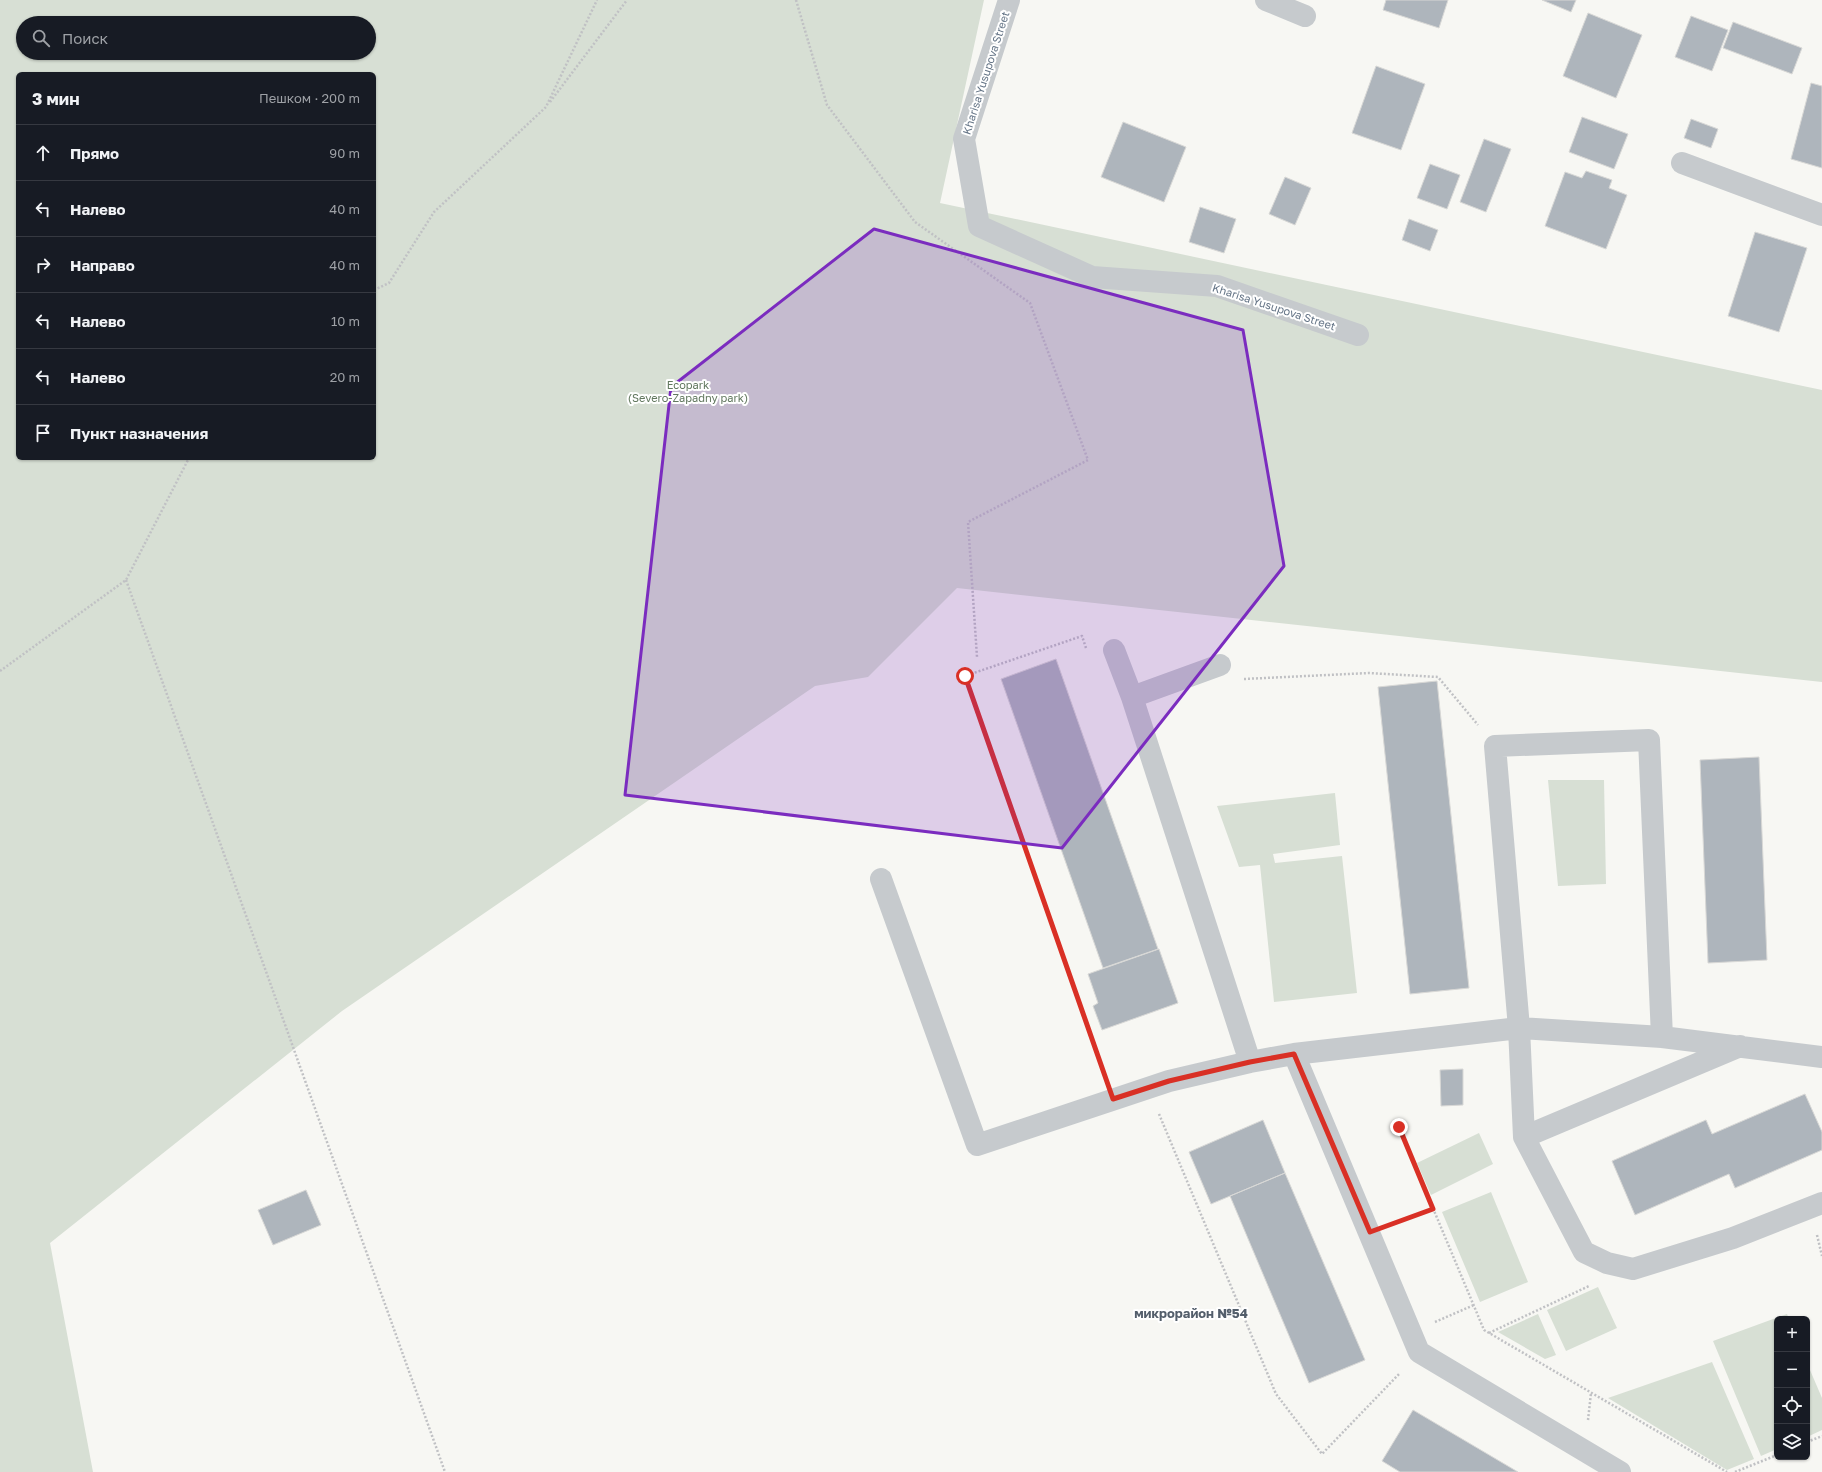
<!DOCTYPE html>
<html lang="ru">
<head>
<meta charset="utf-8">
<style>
	:root { --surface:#171b24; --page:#242831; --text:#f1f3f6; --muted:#9ea1a6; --line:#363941 }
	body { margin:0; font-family:"Golos Text",sans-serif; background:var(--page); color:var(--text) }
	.controls { position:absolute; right:12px; bottom:12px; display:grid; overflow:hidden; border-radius:6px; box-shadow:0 1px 3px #0004 }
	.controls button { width:36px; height:36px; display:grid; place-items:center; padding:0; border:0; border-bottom:1px solid var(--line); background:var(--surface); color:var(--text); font:20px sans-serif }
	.stop { position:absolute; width:12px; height:12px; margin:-9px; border:3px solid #d93025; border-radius:50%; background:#fff }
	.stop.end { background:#d93025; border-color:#fff; box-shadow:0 1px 4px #0008 }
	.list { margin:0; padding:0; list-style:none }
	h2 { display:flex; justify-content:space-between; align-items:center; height:52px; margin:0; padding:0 16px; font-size:17px }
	h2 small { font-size:13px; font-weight:400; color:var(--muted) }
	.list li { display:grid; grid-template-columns:26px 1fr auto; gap:12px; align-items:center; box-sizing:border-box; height:56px; padding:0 16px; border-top:1px solid var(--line) }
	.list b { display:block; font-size:15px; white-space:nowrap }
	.list em { font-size:13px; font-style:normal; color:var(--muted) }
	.icon { flex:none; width:22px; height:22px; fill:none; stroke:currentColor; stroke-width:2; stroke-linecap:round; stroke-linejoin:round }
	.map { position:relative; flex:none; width:1822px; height:1472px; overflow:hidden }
	.search { position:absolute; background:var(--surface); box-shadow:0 1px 3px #0004; left:16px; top:16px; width:360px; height:44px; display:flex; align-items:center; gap:10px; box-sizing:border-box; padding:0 14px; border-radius:22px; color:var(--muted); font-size:15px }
	.panel { position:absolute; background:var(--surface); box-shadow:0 1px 3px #0004; left:16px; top:72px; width:360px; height:388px; border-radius:6px }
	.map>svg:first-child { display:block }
	.green { fill:#d7dfd4; fill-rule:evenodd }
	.building { fill:#aeb5bc; stroke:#d8d8d6 }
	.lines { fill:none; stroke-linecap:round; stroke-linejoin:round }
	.path { stroke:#c0c1c4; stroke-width:2.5; stroke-dasharray:2 2; stroke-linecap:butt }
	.minor { stroke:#c6cacd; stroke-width:22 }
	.route { stroke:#d93025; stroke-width:5 }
	.marked { fill:#7b2cbf; fill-opacity:0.2; stroke:#7b2cbf; stroke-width:3; stroke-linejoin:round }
	.labels { text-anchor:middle; stroke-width:4; stroke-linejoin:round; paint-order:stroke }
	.street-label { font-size:11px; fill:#647486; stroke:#fff }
	.park-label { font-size:11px; fill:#62785f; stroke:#fff }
	.quarter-label { font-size:13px; font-weight:bold; fill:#535e6b; stroke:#fff }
</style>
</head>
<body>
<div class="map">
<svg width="1822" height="1472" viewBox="0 0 1822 1472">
	<rect width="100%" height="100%" fill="#f7f7f3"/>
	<path class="green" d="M0 0H984L940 203 1822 390V682L957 588 868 677 815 686 342 1011 50 1243 93 1472H0ZM23 23H369V53H23ZM18 74H374V458H18Z
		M1548 780H1604L1606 884 1558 886Z
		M1335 793 1340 845 1273 854 1275 863 1342 856 1357 993 1274 1002 1260 865 1239 867 1217 806Z
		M1479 1133 1493 1164 1431 1195 1417 1163Z
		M1491 1192 1528 1282 1480 1302 1442 1212Z
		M1598 1287 1617 1328 1566 1351 1547 1310Z
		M1538 1314 1556 1355 1545 1359 1498 1332Z
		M1787 1314 1789 1319H1777V1449L1761 1456 1713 1341Z
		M1712 1362 1754 1459 1727 1470 1608 1398Z
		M1807 1363 1822 1398V1430L1807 1437Z"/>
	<path class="building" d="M1386 0H1448L1439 28 1383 10Z
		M1542 0H1576L1571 12Z
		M1588 13 1642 35 1616 98 1563 76Z
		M1691 16 1728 30 1712 71 1675 57Z
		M1733 22 1802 48 1792 74 1723 48Z
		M1376 66 1425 84 1401 150 1352 133Z
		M1811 83 1822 86V168L1791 159Z
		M1582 117 1628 134 1614 169 1569 152Z
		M1691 119 1718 129 1711 148 1684 138Z
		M1123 122 1186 147 1164 202 1101 177Z
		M1484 139 1511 149 1486 212 1460 202Z
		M1430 164 1460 175 1447 209 1417 198Z
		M1586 171 1612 180 1609 188 1627 195 1606 249 1545 226 1565 172 1582 178Z
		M1285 177 1311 188 1295 225 1269 214Z
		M1200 207 1236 219 1224 253 1189 242Z
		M1409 219 1438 230 1430 251 1402 240Z
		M1755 232 1807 248 1779 332 1728 316Z
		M1056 659 1158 949 1103 968 1001 679Z
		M1437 681 1469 988 1410 994 1378 687Z
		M1759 757 1767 960 1708 963 1700 760Z
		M1159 949 1178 1003 1102 1030 1093 1006 1098 1003 1088 974Z
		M1463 1069V1105L1441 1106 1440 1070Z
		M1805 1094 1822 1132V1150L1735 1188 1729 1174 1635 1215 1612 1161 1706 1120 1712 1134Z
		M1263 1120 1285 1173 1211 1204 1189 1152Z
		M1285 1173 1365 1360 1309 1383 1230 1196Z
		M306 1190 321 1225 273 1245 258 1210Z
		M1413 1410 1518 1472H1400L1382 1461Z"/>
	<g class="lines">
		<path class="path" d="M796 0 827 105 915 222 1030 303 1088 460 968 522 977 657
			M550 102 627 0
			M374 290 389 283 434 212 546 107 597 0
			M126 580 445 1472
			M1086 648 1082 636 965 676 1104 1074
			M0 671 126 580 189 458
			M1244 679 1369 673 1438 677 1478 725
			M1159 1114 1276 1394 1322 1454 1400 1373
			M1399 1127 1484 1330 1727 1472
			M1394 1223 1433 1209
			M1817 1235 1822 1256
			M1435 1322 1474 1305
			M1489 1333 1589 1286
			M1588 1420 1591 1393
			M1807 1442 1822 1436
			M1735 1472 1777 1455"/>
		<path class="minor" d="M1009 0 964 139 979 226 1092 277 1217 286 1358 335
			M1266 0 1305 16
			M1682 163 1822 215
			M1114 650 1132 697 1250 1062
			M1132 697 1220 665
			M881 879 977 1145 1169 1081 1250 1062 1294 1054 1519 1028 1662 1037 1822 1057
			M1662 1037 1649 740 1495 746 1519 1028 1524 1137 1584 1252 1607 1263 1633 1269 1733 1238 1822 1203
			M1294 1054 1419 1352 1620 1472
			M1524 1137 1740 1046"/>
	</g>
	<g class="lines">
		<path class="route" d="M965 676 1113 1099 1169 1081 1250 1062 1294 1054 1370 1232 1433 1209 1399 1127"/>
	</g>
	<path class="marked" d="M874 229 1243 330 1284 566 1062 848 625 795 671 387Z"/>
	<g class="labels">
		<g class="street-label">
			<text transform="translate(986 73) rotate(-72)" y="4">Kharisa Yusupova Street</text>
			<text transform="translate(1274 307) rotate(18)" y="4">Kharisa Yusupova Street</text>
		</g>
		<g class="park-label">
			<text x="688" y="389">Ecopark<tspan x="688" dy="13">(Severo-Zapadny park)</tspan></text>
		</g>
		<g class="quarter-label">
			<text x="1191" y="1318">микрорайон №54</text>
		</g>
	</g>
</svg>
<div class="controls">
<button>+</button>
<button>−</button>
<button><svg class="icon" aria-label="locate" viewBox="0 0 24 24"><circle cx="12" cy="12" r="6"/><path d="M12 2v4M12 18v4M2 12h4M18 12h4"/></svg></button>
<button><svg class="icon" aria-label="layers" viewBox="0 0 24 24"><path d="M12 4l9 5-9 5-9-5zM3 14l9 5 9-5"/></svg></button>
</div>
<div class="stop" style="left:965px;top:676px"></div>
<div class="stop end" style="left:1399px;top:1127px"></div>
<div class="search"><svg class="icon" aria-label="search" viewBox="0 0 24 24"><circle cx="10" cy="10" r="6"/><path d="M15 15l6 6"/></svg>Поиск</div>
<section class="panel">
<h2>3 мин<small>Пешком · 200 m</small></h2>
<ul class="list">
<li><svg class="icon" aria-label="ahead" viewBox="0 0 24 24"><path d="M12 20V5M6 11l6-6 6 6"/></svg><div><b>Прямо</b></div><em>90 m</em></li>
<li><svg class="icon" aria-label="left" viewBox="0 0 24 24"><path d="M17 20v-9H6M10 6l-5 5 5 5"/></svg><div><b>Налево</b></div><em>40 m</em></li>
<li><svg class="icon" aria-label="right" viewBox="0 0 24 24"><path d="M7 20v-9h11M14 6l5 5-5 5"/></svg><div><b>Направо</b></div><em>40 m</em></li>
<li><svg class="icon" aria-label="left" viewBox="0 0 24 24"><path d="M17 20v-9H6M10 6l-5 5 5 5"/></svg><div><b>Налево</b></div><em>10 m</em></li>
<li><svg class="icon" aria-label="left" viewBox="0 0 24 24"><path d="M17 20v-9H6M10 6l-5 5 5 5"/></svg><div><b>Налево</b></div><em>20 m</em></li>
<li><svg class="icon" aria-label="arrive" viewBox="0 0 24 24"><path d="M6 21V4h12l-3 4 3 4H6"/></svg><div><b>Пункт назначения</b></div></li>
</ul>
</section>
</div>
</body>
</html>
